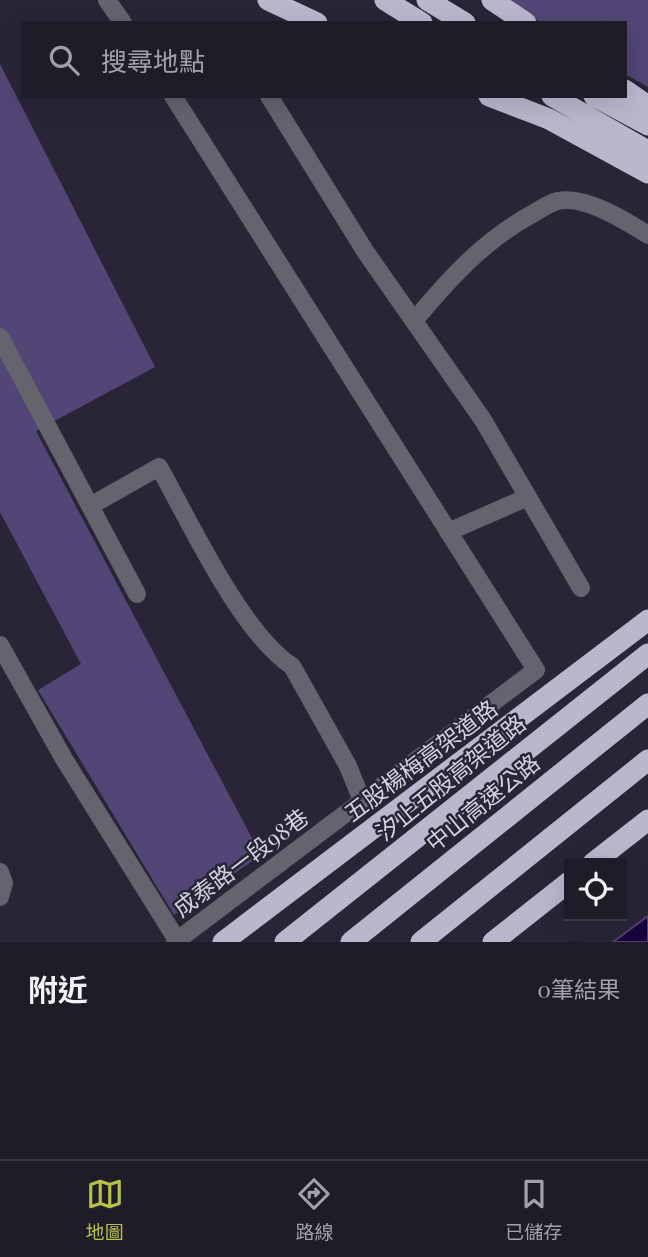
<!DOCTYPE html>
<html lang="zh-TW">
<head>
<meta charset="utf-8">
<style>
	:root { --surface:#1f1c29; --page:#2c2935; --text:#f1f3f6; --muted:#a1a1a8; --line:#3c3a46; --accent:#b7c148 }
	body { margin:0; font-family:"Playfair Display","Noto Sans TC",serif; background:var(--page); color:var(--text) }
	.controls { position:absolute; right:21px; bottom:21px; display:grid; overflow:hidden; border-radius:0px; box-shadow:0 7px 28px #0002 }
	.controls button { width:63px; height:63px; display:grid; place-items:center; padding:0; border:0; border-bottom:2px solid var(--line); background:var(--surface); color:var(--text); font:35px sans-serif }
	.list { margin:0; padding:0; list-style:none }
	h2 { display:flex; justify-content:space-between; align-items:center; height:91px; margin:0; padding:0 28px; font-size:30px }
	h2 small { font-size:23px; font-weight:400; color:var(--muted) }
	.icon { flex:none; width:38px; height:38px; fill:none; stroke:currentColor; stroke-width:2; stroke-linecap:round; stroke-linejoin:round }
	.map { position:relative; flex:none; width:648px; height:942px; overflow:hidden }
	.search { position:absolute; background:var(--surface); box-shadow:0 7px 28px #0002; left:21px; right:21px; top:21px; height:77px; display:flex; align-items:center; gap:18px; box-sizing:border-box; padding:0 24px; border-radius:0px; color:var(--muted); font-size:26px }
	.sheet { height:217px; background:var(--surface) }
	nav { display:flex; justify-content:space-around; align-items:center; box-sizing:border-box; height:98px; border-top:2px solid var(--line); background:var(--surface); font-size:19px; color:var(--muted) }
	nav a { display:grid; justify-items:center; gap:4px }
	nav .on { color:var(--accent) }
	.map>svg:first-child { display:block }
	.green { fill:#514675 }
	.water { fill:#19013c; stroke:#51406d; stroke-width:2 }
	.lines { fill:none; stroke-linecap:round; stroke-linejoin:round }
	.minor { stroke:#65636d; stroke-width:18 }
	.highway { stroke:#bab6ce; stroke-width:21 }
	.labels { text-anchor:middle; stroke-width:5; stroke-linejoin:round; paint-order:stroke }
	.street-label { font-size:23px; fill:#d4d2df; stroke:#292537 }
</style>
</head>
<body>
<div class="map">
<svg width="648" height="942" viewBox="0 0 648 942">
	<rect width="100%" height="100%" fill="#292537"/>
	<path class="green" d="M511 0H648V87L625 74V23H541Z
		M0 64 155 367 36 431 261 855 174 915 38 690 81 664 0 512Z"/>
	<path class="water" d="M648 916V942H613Z"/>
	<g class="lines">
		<path class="minor" d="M107 0 123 23
			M173 96 536 670 175 942
			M269 96 365 251 483 420 581 588
			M414 321C449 279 485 239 534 213 541 209 551 202 558 201 585 195 626 221 648 235
			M0 337 137 594
			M90 506 159 467C190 522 241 633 292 666L348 766 363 803
			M448 532 528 497
			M0 645 64 759 177 940
			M0 872 4 883 0 897"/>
		<path class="highway" d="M268 0 317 23
			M385 0 422 23
			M427 0 465 23
			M492 0 526 23
			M625 90 648 106
			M489 96 549 119 648 173
			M552 96 648 151
			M594 96 648 125
			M593 863 648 820
			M223 942 648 620
			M285 942 648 654
			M351 942 648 704
			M421 942 648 760
			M493 942 569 882"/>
	</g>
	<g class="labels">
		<g class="street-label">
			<text transform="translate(421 761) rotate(-37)" y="8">五股楊梅高架道路</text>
			<text transform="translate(451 778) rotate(-39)" y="8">汐止五股高架道路</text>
			<text transform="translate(483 803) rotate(-39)" y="8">中山高速公路</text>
			<text transform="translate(241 863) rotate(-37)" y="8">成泰路一段98巷</text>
		</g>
	</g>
</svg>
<div class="controls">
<button><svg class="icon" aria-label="locate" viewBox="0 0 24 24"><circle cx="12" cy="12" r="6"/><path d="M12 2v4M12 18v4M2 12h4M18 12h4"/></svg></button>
</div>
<div class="search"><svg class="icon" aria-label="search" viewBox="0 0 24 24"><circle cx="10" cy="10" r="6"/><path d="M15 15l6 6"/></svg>搜尋地點</div>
</div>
<section class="sheet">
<h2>附近<small>0筆結果</small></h2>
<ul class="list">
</ul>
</section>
<nav>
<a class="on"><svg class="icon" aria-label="map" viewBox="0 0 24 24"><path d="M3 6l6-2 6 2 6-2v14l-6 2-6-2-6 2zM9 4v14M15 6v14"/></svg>地圖</a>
<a><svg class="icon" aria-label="directions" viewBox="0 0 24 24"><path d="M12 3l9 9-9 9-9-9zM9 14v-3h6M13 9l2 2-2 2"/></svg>路線</a>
<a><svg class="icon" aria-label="saved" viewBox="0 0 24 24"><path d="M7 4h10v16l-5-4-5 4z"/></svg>已儲存</a>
</nav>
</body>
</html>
